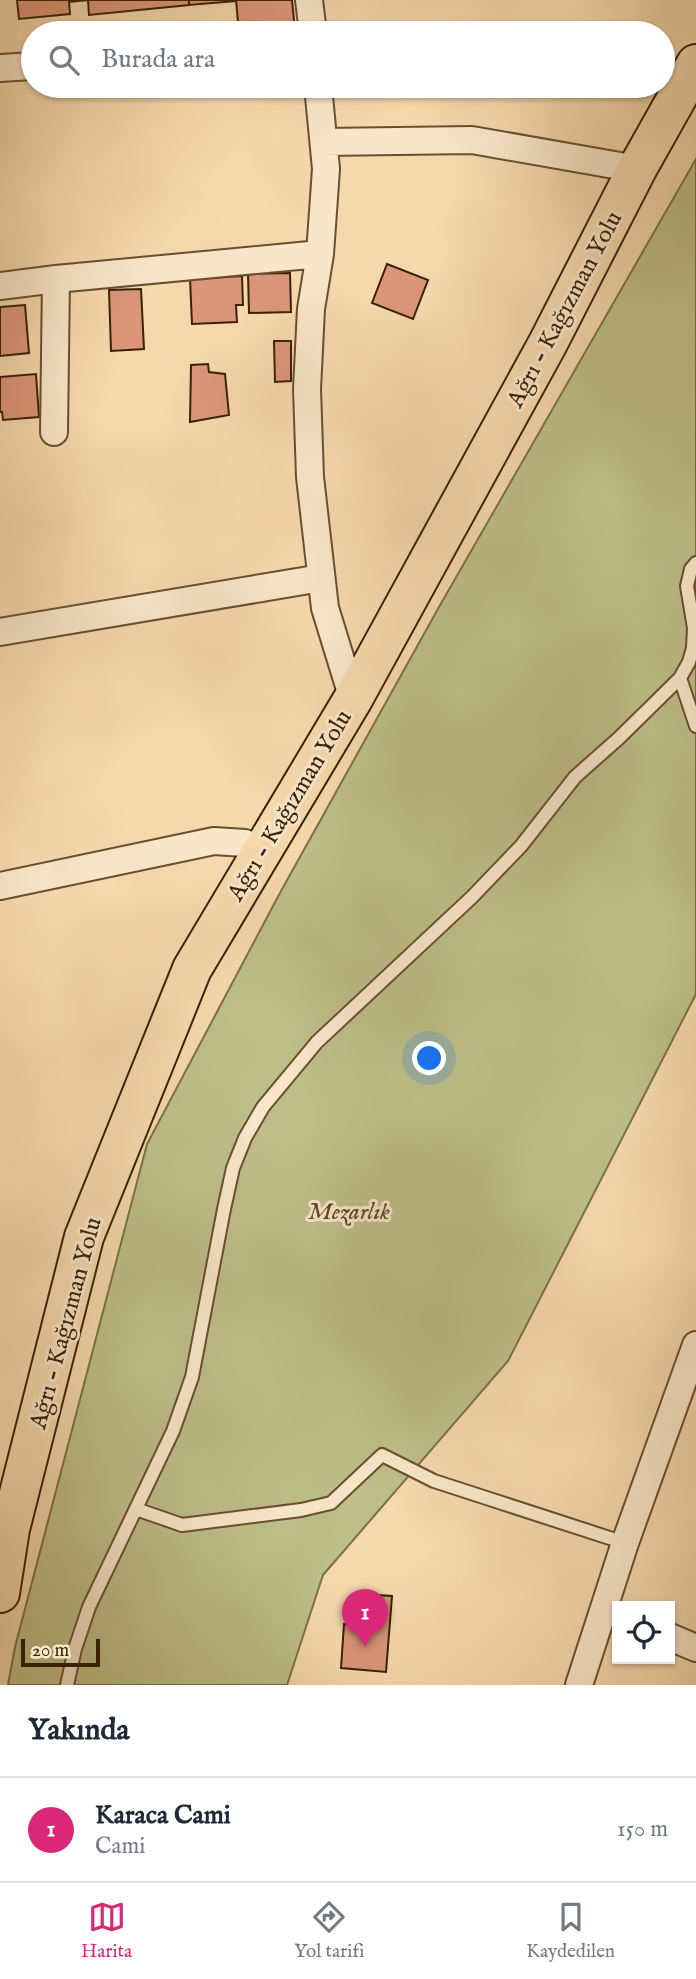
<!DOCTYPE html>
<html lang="tr">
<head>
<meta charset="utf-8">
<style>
	:root { --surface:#fff; --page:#f2f2f3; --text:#1f2937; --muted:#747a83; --line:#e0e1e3; --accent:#db2777 }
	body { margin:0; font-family:"IM FELL English",serif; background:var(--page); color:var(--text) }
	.controls { position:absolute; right:21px; bottom:21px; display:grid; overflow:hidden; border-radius:0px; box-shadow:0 2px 5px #0004 }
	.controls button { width:63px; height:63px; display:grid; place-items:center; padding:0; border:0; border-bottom:2px solid var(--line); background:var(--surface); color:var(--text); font:35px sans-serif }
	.scale { position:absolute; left:21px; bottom:18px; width:79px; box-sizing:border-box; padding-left:7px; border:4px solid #3b2104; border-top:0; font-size:19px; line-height:24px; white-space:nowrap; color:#3b2104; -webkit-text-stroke:5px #f8e6c9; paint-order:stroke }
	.you { position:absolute; left:430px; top:1059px; width:24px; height:24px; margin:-18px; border:5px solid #fff; border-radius:50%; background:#1a73e8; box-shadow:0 0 0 10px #1a73e833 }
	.badge { display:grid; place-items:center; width:46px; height:46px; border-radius:50%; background:var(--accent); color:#fff; font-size:23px; font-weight:700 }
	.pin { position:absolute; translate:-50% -58px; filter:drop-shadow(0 2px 4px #0008) }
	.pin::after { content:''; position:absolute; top:37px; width:24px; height:21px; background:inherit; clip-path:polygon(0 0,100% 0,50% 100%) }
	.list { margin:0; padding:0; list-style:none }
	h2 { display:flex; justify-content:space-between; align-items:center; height:91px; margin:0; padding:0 28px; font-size:30px }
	h2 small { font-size:23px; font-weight:400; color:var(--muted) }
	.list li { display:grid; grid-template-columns:46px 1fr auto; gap:21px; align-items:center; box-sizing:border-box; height:105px; padding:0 28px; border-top:2px solid var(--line) }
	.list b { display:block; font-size:26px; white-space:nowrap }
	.list p { margin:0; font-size:23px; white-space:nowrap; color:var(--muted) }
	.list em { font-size:23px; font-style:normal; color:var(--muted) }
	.icon { flex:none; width:38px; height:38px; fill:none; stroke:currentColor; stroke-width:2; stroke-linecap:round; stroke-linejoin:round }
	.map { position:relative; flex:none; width:696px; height:1685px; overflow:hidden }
	.search { position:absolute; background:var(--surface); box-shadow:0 2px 5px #0004; left:21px; right:21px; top:21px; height:77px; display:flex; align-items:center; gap:18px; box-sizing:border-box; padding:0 24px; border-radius:38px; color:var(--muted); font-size:26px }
	.sheet { height:196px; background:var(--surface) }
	nav { display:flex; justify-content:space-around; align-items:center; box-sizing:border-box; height:98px; border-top:2px solid var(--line); background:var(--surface); font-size:19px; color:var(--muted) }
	nav a { display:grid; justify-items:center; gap:4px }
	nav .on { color:var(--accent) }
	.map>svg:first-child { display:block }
	.green { fill:#bdbe88; stroke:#7c7046; stroke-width:2 }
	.building { fill:#db967a; stroke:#3b2104; stroke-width:2 }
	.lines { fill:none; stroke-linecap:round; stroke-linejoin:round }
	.lane-casing { stroke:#6a4f2e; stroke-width:16 }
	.street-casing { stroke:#6a4f2e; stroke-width:30 }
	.primary-casing { stroke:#3b2104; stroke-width:42 }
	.lane { stroke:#f8e6c9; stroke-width:12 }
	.street { stroke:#f8e6c9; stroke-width:26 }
	.primary { stroke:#f5d8ac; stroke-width:38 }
	.labels { text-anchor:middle; stroke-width:6; stroke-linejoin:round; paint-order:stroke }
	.street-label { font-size:24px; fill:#3b2104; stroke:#f8e6c9 }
	.park-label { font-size:24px; font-style:italic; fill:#5c4825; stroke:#f8e6c9 }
</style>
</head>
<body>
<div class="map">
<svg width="696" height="1685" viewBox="0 0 696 1685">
	<rect width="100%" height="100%" fill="#f5d8ac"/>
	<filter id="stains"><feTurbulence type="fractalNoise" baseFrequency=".00286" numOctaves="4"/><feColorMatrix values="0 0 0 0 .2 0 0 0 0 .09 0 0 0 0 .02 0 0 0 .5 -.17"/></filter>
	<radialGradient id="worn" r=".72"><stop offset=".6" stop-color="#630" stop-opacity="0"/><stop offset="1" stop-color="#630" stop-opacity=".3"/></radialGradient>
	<path class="green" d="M696 159V994L508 1361 323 1575 287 1685H8L15 1647 147 1144 281 891 439 607Z"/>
	<path class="building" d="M17 0H88L69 2 70 14 19 19Z
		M88 0H189V5L89 15Z
		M189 0H236V1L189 5Z
		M236 0H292L295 31 239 33Z
		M387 264 428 280 413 319 372 303Z
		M290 273 291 312 249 313 248 274Z
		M242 276 243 305H236L237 322 192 324 190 279Z
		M141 289 144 349 111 351 109 290Z
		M25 305 29 353 0 356V307Z
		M274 341H291V381L275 382Z
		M208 364 209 372 225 374 229 415 190 422 191 365Z
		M36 374 39 417 3 420 2 412H0V377Z
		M361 1594 392 1596 386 1672 341 1668 344 1624 359 1625Z"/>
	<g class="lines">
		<g class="lane-casing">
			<path id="lane" d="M680 678 696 726
				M136 1509 182 1525 301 1510 331 1503 382 1455 434 1481 625 1543
				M67 1685 75 1649 89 1607 173 1431 192 1377 224 1209 233 1168 245 1138 263 1107 317 1042 472 897 521 846 575 777 619 738 680 678 689 662 693 648 694 628 687 586 691 569 696 563"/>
		</g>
		<g class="street-casing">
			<path id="street" d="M309 0 313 33
				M0 68 33 66
				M318 86 326 169 320 254 311 309 307 389 310 477 325 608 353 699
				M324 142 472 140 637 169
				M0 286 56 279 320 254
				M54 432 56 279
				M0 632 321 578
				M0 886 214 841 245 843 263 851
				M670 1637 696 1648
				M579 1685 625 1543 696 1345"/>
		</g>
		<g class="primary-casing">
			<path id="primary" d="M0 1593 10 1529 84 1237 192 969 353 699 548 343 637 169 696 64"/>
		</g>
		<use href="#lane" class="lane"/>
		<use href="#street" class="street"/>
		<use href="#primary" class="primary"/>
	</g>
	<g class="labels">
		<g class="street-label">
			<text transform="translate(564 309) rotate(-62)" y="8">Ağrı - Kağızman Yolu</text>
			<text transform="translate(289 805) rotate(-59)" y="8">Ağrı - Kağızman Yolu</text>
			<text transform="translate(65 1323) rotate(-75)" y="8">Ağrı - Kağızman Yolu</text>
		</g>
		<g class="park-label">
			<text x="349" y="1219">Mezarlık</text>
		</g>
	</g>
	<rect width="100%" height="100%" filter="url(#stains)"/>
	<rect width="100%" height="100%" fill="url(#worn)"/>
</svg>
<div class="controls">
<button><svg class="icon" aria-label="locate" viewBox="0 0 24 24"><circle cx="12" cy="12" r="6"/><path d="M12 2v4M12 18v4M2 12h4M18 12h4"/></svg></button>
</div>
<div class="scale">20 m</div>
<div class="you"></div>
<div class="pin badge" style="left:365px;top:1647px">1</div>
<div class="search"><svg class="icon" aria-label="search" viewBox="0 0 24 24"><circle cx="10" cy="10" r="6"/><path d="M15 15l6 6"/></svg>Burada ara</div>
</div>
<section class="sheet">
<h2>Yakında<small></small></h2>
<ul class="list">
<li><span class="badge">1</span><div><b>Karaca Cami</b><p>Cami</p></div><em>150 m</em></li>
</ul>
</section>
<nav>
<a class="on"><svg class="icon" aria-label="map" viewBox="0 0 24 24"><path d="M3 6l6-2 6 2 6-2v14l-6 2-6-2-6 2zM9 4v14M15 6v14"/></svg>Harita</a>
<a><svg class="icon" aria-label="directions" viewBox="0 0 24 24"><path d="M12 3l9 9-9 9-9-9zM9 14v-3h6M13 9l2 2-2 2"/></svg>Yol tarifi</a>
<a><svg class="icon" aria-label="saved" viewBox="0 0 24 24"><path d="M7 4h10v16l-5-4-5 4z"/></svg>Kaydedilen</a>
</nav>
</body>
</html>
